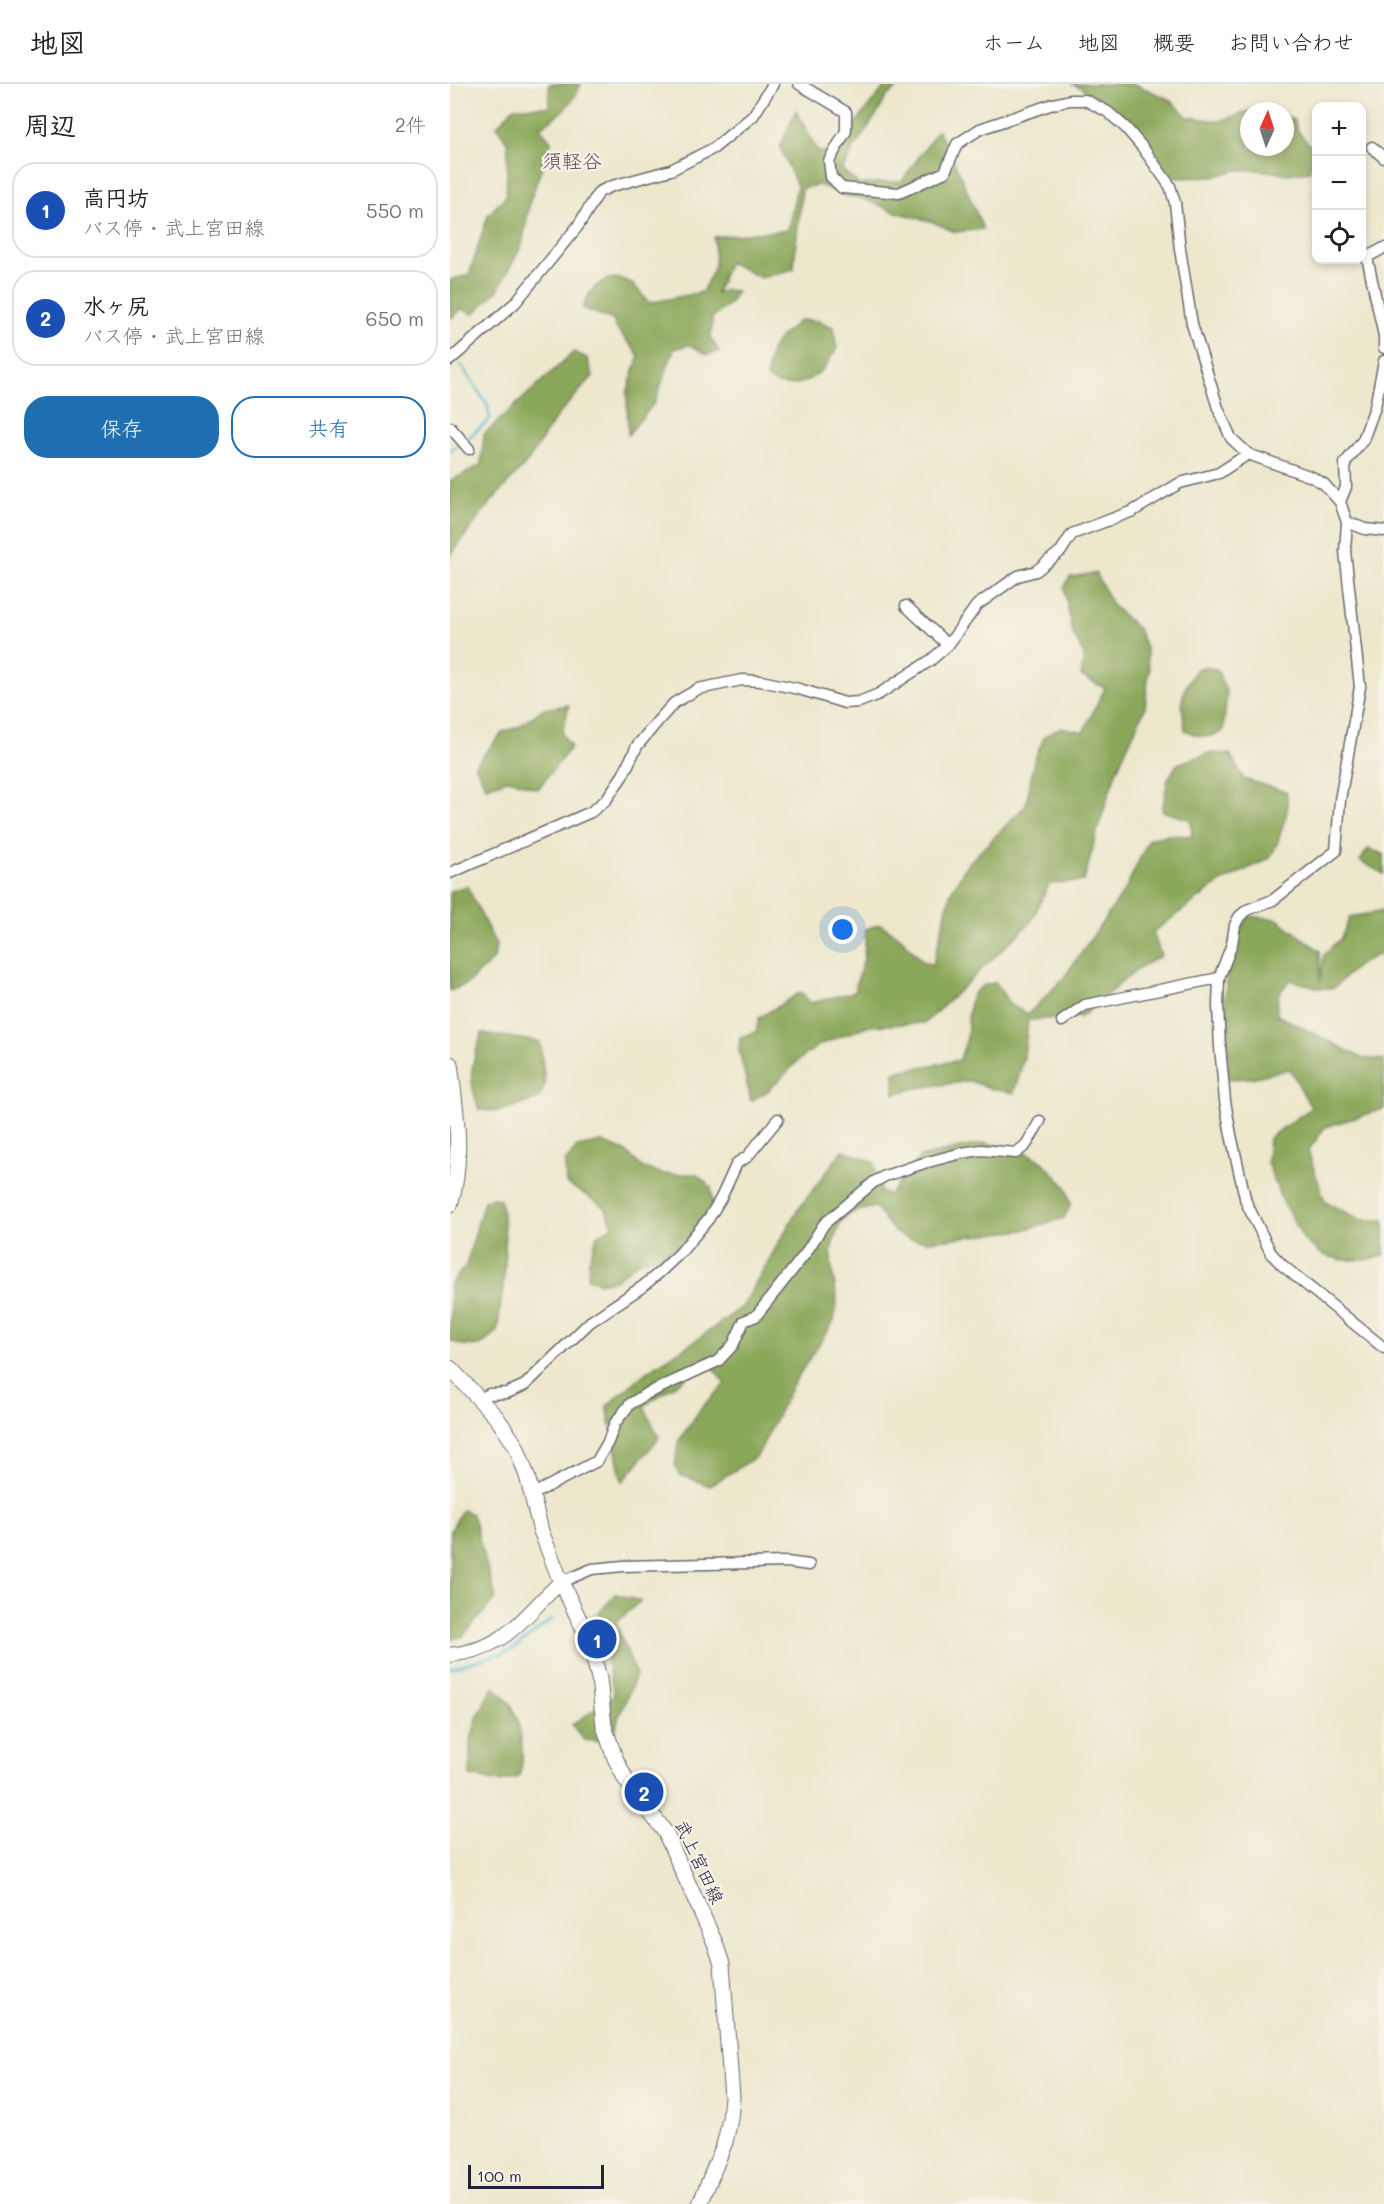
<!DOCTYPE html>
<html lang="ja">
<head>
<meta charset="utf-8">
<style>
	:root { --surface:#fff; --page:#f6f6f6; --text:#202124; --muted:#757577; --line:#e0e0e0; --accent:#1f6fb2 }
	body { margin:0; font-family:Mali,"Klee One",sans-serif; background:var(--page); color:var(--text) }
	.controls { position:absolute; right:18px; top:18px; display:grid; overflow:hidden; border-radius:12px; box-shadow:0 3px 9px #0003 }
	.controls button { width:54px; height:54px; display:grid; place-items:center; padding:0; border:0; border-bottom:2px solid var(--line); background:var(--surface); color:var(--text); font:30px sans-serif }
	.compass { position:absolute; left:790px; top:18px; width:54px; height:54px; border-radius:50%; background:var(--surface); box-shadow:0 3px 9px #0003; rotate:3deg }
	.scale { position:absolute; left:18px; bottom:15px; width:136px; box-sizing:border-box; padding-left:6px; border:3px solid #22223b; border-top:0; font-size:16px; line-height:21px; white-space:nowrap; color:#22223b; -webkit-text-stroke:4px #f7f3e8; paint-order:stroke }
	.you { position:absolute; left:393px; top:846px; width:21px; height:21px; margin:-15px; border:4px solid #fff; border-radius:50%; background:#1a73e8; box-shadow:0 0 0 9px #1a73e833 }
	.badge { display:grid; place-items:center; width:39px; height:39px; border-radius:50%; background:var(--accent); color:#fff; font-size:20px; font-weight:700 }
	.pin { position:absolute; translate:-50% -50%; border:3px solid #fff; box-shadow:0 2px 6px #0006 }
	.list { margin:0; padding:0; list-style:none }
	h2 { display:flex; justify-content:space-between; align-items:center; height:78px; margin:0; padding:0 24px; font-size:26px }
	h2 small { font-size:20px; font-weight:400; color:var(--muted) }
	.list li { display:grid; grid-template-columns:39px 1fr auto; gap:18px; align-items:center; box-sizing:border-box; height:96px; margin:0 12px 12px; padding:0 12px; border:2px solid var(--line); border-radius:24px }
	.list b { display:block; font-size:22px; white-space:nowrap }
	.list p { margin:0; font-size:20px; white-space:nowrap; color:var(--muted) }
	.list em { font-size:20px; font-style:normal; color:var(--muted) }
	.actions { display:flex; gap:12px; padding:18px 24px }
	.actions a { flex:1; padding:14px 0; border:2px solid var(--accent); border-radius:24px; text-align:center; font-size:21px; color:var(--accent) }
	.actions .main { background:var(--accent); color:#fff }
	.icon { flex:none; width:33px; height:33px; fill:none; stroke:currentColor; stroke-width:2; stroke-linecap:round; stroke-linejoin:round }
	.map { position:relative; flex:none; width:934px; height:2120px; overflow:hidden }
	header { display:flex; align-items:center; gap:36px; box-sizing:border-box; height:84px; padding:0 30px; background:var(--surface); border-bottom:2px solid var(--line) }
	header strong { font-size:28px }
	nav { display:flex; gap:33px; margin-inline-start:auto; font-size:21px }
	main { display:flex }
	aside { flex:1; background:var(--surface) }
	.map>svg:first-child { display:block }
	.forest { fill:#8ba75a; stroke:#56644a; stroke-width:1.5 }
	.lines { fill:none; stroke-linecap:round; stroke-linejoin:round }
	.stream { stroke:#51b8cf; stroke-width:3 }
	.minor-casing { stroke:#69676e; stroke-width:13 }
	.tertiary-casing { stroke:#69676e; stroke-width:16 }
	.secondary-casing { stroke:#69676e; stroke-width:17 }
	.minor { stroke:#fff; stroke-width:10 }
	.tertiary { stroke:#fff; stroke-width:14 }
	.secondary { stroke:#fff; stroke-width:15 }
	.labels { text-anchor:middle; stroke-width:4.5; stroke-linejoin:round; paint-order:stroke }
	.street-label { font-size:18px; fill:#22223b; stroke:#f7f3e8 }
	.neighbourhood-label { font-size:20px; fill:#62545a; stroke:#f7f3e8 }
</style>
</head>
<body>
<header>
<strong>地図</strong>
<nav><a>ホーム</a><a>地図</a><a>概要</a><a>お問い合わせ</a></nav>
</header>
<main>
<aside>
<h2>周辺<small>2件</small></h2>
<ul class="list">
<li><span class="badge" style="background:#1a4fb4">1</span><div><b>高円坊</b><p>バス停 · 武上宮田線</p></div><em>550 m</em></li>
<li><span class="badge" style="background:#1a4fb4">2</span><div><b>水ヶ尻</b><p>バス停 · 武上宮田線</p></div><em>650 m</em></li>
</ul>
<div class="actions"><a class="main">保存</a><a>共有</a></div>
</aside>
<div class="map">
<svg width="934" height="2120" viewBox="0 0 934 2120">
	<rect width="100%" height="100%" fill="#f7f3e8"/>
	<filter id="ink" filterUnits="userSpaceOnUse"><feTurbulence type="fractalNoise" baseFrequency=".0167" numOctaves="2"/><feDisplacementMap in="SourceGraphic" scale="12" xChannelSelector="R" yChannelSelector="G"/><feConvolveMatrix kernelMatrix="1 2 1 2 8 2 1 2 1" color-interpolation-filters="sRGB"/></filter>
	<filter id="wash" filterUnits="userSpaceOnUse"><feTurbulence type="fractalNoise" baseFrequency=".008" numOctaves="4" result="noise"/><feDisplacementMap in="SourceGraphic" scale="24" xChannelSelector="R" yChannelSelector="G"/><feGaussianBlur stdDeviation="1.35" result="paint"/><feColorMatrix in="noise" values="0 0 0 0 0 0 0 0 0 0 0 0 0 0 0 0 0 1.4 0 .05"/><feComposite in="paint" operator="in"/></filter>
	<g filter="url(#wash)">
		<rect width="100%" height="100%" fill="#ede7cc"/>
		<path class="forest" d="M99 0H131C124 20 107 32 90 44L101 57 80 117 72 161 48 206 23 230 12 225 0 235V196L19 191 38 131 56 112 58 60 47 42 64 23H99Z
			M437 0H452L436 13 429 27 409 56 392 86 409 100 452 97 488 46 510 90 533 145 505 148 483 138 446 128 411 114 396 112 370 101 352 104C350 131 345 157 344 185L311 194 279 178 266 209 276 206 287 207 280 219 262 234 261 255 269 267 257 271 240 261 224 265 205 318 178 351 177 309 189 271 166 244 163 236 133 224C139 203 158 187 179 198 187 202 193 213 199 219L252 208 265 182 264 153 338 146 347 102 330 63 346 27 368 68 383 67Z
			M621 0H684L719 15 738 33 770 37 799 27V63H835V32L844 36 848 47 863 65 860 87 838 90 808 86H786L763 93 718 94 680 35 630 3Z
			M350 236 369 237 383 243 387 265C382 271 378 280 373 285 357 300 335 308 317 294 318 260 325 258 350 236Z
			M124 268 137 274 143 292 107 332 78 377 39 420 0 472V397L31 381 34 350Z
			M646 489 662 521 688 545 696 565 699 586 695 624 666 688 648 744 634 797 599 800 581 838 475 939 417 942 369 961 349 976 318 1007 301 1017 289 966 290 953 306 948 309 934 351 908 361 919 404 908 414 874 416 845 430 840 450 853 472 877 483 881 501 808 517 781 576 721 584 676 595 652 611 643 633 648 655 604 631 592 634 571 622 548 614 503 620 493Z
			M756 583 767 585 777 609 773 647C760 655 749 653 735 646 731 615 728 610 748 584Z
			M119 621 112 650 121 663 88 705 60 695 36 703 25 681 53 648 68 643 93 625Z
			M760 669 780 670 794 695 837 708V728L827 760 820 774 771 798 703 848 711 872 690 883 631 933 578 936 574 973 564 1009 542 1005 520 997 466 1004 444 1010V988L510 976C511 969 514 964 516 958 522 934 509 902 546 899L560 921 578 930 613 895 675 806 699 755 716 751 742 752 741 736 712 727 718 695 727 680Z
			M918 765 934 770V790L910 777Z
			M17 802 46 861 44 875 17 900 0 907V807Z
			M934 827V870C913 873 898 890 884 904H869L840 896 828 911 827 931 912 974 934 976V1025L875 1043 858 1067 875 1118 912 1136H934V1172L915 1176H892L873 1171 854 1156 830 1112 817 1078 819 1054 861 1024 840 985 801 994 779 995 775 913 780 861 799 832 827 835 870 867V898L874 870 891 854 900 833Z
			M32 949 90 958 95 1000 89 1015 50 1027 29 1026C17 992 21 982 32 949Z
			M152 1058 175 1067 193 1084 214 1090H246L261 1103 263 1125 254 1147 214 1170 188 1178 165 1196 149 1199 138 1194 139 1177 147 1152 163 1142 155 1123 116 1099 115 1078 127 1063Z
			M535 1059 572 1066 593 1078 616 1103 621 1120 614 1134 574 1146 479 1157 460 1155 445 1149 425 1123 403 1128 391 1137 382 1162 381 1179 387 1215 384 1237 343 1300 307 1372 260 1402 230 1391 225 1383 228 1358 252 1323 275 1300 259 1278 194 1322 209 1354 172 1398 157 1322 195 1289 248 1255 293 1222 345 1130 393 1066 424 1078 431 1109 440 1110 470 1073Z
			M41 1114 50 1115C60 1165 54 1199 47 1248L30 1262 12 1261 0 1257V1200L16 1182 34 1117Z
			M12 1426 22 1430 46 1514 12 1553 0 1554V1448Z
			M166 1510 190 1517 166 1539 186 1591 168 1635 164 1653 154 1658 134 1656 122 1641 164 1612 148 1530Z
			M43 1602C48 1608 55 1613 60 1619 70 1634 77 1677 68 1693L50 1698 20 1692V1659L27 1634Z"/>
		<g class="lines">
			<path class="stream" d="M11 281 38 322 40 335 16 356
				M0 367 10 360
				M0 1585 62 1566 102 1535"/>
		</g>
	</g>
	<g filter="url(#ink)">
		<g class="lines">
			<g class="minor-casing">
				<path id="minor" d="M349 0 396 28V47L379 77 381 93 392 104 449 109 495 88 507 60 530 45 603 20 620 16H635L658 28 676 44 693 64 720 102 725 119 730 165 742 240 768 324 781 354 798 370 862 393 874 400 890 418 897 438 895 467 910 603 890 716 886 767 823 816 797 826 789 833 785 841 782 860 769 894 768 922 770 963 775 1017 781 1051 796 1118 821 1169 832 1181 934 1264
					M922 63 934 74
					M934 164 917 173 934 252V264
					M0 276 65 219 128 142 149 108 162 102 221 86 264 64 303 32 323 0
					M0 343 19 365
					M890 418 896 403 895 379 913 356 925 323 934 277
					M897 438 915 445 934 447
					M456 522 498 561
					M0 789 141 728 156 716 173 691 187 662 207 638 224 619 248 605 292 596 311 597 349 605 395 619 409 618 429 610 481 576 498 561 527 521 568 492 586 487 611 467 622 450 683 427 730 399 769 389 798 370
					M612 937 635 921 769 894
					M29 1316 39 1310 57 1309 75 1301 140 1238 192 1203 210 1188 231 1168 259 1134 271 1114 287 1079 297 1073 328 1035
					M81 1411 147 1377 158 1358 165 1339 180 1320 196 1310 268 1277 283 1261 294 1237 306 1232 355 1170 374 1140 424 1098 435 1092 474 1079 512 1069 531 1066 566 1069 576 1061 590 1037
					M111 1498 142 1485 173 1482 337 1478 359 1481"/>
			</g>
			<g class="tertiary-casing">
				<path id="tertiary" d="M0 1571C60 1564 71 1533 111 1498"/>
			</g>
			<g class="secondary-casing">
				<path id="secondary" d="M0 980C6 1026 14 1076 0 1121
					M0 1284 47 1334 66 1362 77 1392 91 1447 111 1498 139 1556 149 1594 154 1642 165 1674 176 1696 215 1748 265 1859 272 1880 282 2013 280 2035 275 2058 250 2120"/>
			</g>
			<use href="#minor" class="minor"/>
			<use href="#tertiary" class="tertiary"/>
			<use href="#secondary" class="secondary"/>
		</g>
	</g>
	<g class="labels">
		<g class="street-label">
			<text transform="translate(249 1778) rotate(65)" y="6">武上宮田線</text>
		</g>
		<g class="neighbourhood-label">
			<text x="122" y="84">須軽谷</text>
		</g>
	</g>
</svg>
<div class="controls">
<button>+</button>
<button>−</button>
<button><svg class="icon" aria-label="locate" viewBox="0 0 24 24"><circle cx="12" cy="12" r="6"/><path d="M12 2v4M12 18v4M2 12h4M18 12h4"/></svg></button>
</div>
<svg class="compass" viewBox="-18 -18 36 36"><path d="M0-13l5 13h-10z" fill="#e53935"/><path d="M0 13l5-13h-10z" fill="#757577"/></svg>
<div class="scale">100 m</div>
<div class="you"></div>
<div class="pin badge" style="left:147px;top:1555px;background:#1a4fb4">1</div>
<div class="pin badge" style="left:194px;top:1708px;background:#1a4fb4">2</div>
</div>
</main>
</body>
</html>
